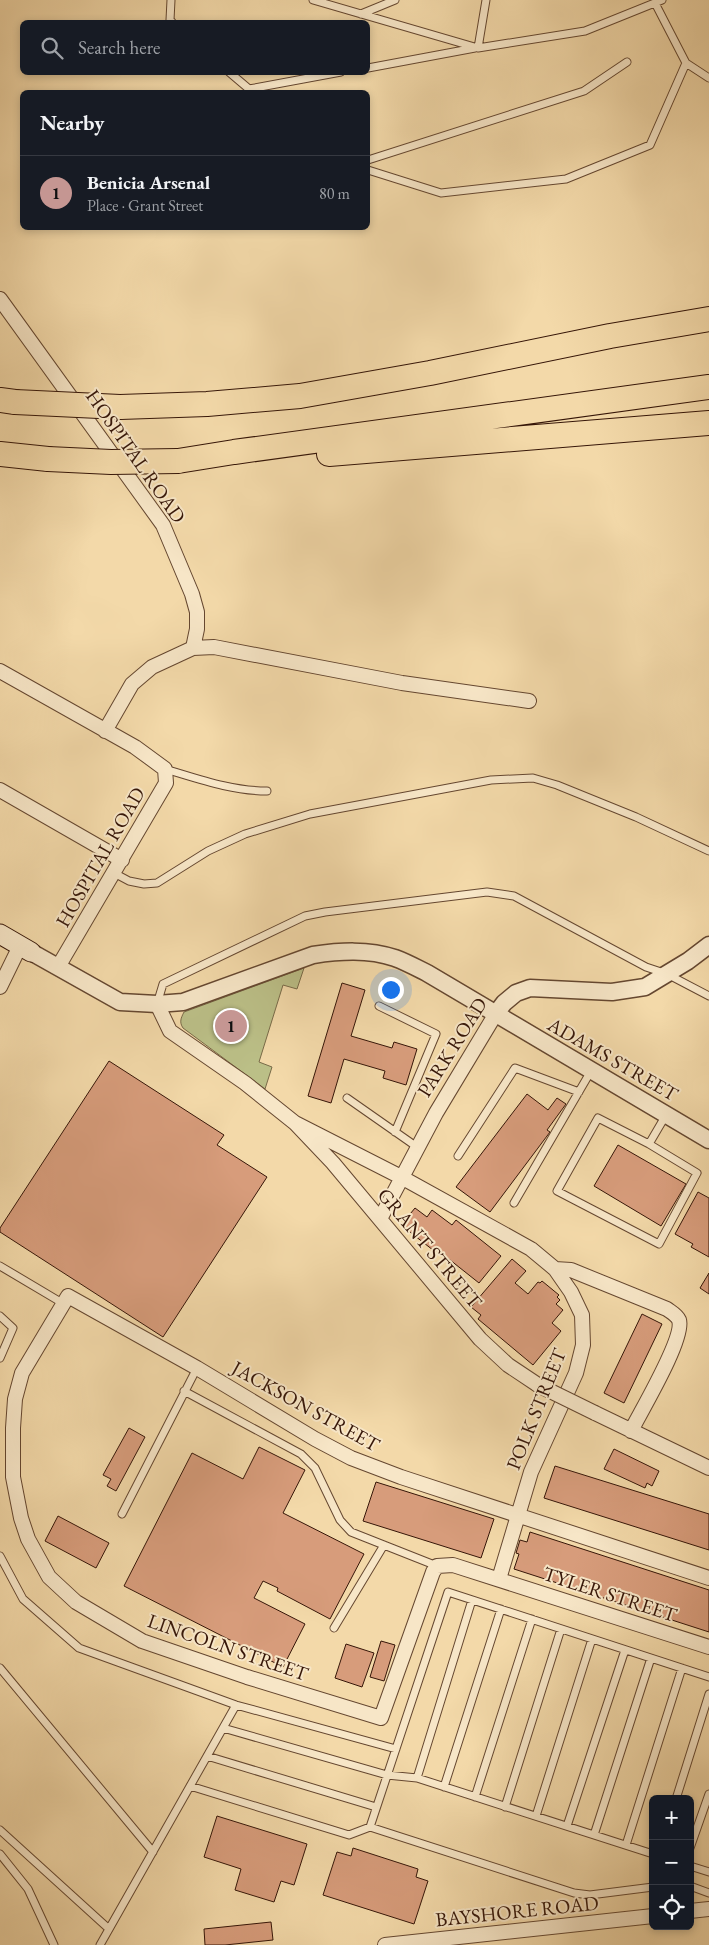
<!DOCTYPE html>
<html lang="en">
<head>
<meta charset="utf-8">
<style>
	:root { --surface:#171b24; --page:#20242c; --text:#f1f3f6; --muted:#9ea1a6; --line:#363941; --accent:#c59692 }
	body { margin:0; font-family:"EB Garamond",serif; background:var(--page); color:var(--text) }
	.controls { position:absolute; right:15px; bottom:15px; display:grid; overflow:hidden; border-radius:8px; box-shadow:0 2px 8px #0003 }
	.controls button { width:45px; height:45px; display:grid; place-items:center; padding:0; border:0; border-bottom:1px solid var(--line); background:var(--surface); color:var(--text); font:25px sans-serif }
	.you { position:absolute; left:390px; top:989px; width:18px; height:18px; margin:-12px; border:4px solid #fff; border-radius:50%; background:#1a73e8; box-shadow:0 0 0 8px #1a73e833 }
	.badge { display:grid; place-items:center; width:32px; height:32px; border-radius:50%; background:var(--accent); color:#111; font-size:16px; font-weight:700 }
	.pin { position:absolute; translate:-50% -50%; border:2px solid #fff; box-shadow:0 1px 5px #0006 }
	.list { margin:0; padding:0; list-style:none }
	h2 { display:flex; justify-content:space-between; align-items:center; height:65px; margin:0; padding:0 20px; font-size:21px }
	h2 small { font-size:16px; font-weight:400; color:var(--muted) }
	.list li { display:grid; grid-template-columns:32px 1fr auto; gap:15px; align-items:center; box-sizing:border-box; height:75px; padding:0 20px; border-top:1px solid var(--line) }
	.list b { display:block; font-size:19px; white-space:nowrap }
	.list p { margin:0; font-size:16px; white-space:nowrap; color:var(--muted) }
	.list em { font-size:16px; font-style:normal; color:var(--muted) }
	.icon { flex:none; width:28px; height:28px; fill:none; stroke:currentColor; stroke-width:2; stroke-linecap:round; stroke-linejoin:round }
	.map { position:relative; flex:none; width:709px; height:1945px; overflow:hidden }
	.search { position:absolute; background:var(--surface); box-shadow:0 2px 8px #0003; left:20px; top:20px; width:350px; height:55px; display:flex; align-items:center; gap:12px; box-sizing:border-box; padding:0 18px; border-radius:8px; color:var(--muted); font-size:19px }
	.panel { position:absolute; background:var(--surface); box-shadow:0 2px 8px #0003; left:20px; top:90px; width:350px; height:140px; border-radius:8px }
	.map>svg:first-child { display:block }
	.green { fill:#bbbf87; stroke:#786a48 }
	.building { fill:#d79c7b; stroke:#361608 }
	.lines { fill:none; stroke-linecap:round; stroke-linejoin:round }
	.service-casing { stroke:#654730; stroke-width:9 }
	.minor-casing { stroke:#654730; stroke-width:16 }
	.tertiary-casing { stroke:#654730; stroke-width:19 }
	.secondary-casing { stroke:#361608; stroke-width:21 }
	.motorway-casing { stroke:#361608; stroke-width:26 }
	.service { stroke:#f7e6c7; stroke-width:7 }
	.minor { stroke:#f7e6c7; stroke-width:14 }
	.tertiary { stroke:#f7e6c7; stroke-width:16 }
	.secondary { stroke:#f7e6c7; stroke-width:19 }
	.motorway { stroke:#f3d9a9; stroke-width:24 }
	.minor-bridge-casing { stroke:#654730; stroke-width:16; stroke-linecap:butt }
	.motorway-bridge-casing { stroke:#361608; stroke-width:26; stroke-linecap:butt }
	.minor-bridge { stroke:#f7e6c7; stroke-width:14 }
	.motorway-bridge { stroke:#f3d9a9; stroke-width:24 }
	.labels { text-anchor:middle; stroke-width:4; stroke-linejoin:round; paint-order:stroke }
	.street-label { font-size:20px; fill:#361608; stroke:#f7e6c7 }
</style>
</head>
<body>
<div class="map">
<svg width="709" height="1945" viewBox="0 0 709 1945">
	<rect width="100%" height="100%" fill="#f3d9a9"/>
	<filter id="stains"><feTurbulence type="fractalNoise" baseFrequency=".004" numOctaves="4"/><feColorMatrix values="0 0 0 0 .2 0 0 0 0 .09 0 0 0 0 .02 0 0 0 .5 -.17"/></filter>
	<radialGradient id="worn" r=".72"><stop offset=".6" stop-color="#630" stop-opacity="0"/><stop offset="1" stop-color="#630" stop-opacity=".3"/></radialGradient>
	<path class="green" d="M304 968 297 989 283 985 259 1062 272 1067 265 1089 183 1028C179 1022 181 1018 184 1012Z"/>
	<path class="building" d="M342 983 365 990 351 1036 392 1048 394 1042 417 1049 406 1085 383 1078 385 1071 344 1059 331 1103 308 1096Z
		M109 1061 224 1135 217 1145 267 1177 163 1337 0 1232V1228Z
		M527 1094 548 1110 557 1098 566 1104 547 1130 550 1132 490 1212 456 1187Z
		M618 1145 686 1184 661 1226 594 1186Z
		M698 1192 709 1198V1257L691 1247 693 1244 675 1234Z
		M415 1208 427 1217 432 1210 452 1225 456 1220 501 1256 479 1283 440 1252 438 1254 401 1225Z
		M512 1259 526 1271 515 1283 528 1294 538 1282 540 1283 542 1281 559 1295 557 1297 560 1300 556 1304 563 1310 552 1323 561 1331 533 1365 478 1319 481 1315 471 1307Z
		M709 1273V1294L700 1288Z
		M642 1314 662 1324 624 1403 604 1393Z
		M129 1428 145 1437 116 1491 107 1486 111 1479 103 1475Z
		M259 1447 305 1470 283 1513 364 1554 330 1619 277 1591 278 1588 263 1581 254 1598 305 1624 283 1667 124 1586 192 1453 243 1479Z
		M614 1449 659 1471 652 1486 647 1483 645 1488 604 1469Z
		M555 1466 709 1514V1550L544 1498Z
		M376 1482 494 1519 481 1558 363 1521Z
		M58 1516 109 1543 96 1568 45 1541Z
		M530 1532 709 1590V1632L514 1569 519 1554 516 1553 520 1540 527 1542Z
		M381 1641 395 1645 384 1681 370 1677Z
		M346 1644 374 1653 362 1687 335 1678Z
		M217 1816 307 1844 294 1885 281 1881 274 1902 235 1890 241 1869 204 1857Z
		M353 1848 418 1869 416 1877 428 1881 414 1924 323 1895 337 1852 351 1856Z
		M271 1922 273 1940 225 1945H205L204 1929Z"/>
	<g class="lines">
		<g class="service-casing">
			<path id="service" d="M171 0 170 20 172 22
				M313 0 478 48
				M486 0 478 48 585 31 662 0
				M361 14 395 0
				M686 63 709 78
				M368 68 475 48
				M229 72 249 89 341 72
				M368 160 584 91 627 62
				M368 170 441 193 566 179 650 145 686 63 655 3
				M165 769C199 779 232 791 267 791
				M114 873 129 881 144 884 157 883 208 851 245 834 310 814 491 780 533 778 557 785 636 817 709 851
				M157 1004 163 984 305 916 325 912 487 892 514 896 646 967 667 974 709 996
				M379 1006 436 1034 395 1132
				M347 1098 417 1147
				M649 1144 697 1173 659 1244 557 1191 598 1118 649 1144 666 1115
				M458 1156 515 1068 579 1092
				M514 1203 591 1071
				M0 1266 64 1304
				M0 1316 13 1328 0 1358
				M184 1391 301 1454 315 1468 340 1520 351 1532 437 1566
				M122 1514 197 1368
				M0 1556 23 1599 79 1648 236 1705 396 1749
				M334 1628 384 1545
				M0 1668 153 1852
				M223 1728 387 1775 417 1778 653 1854
				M207 1756 376 1807
				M417 1778 472 1600
				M190 1786 349 1835 370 1827 574 1893 590 1895 653 1887
				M444 1787 501 1609
				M475 1797 532 1619
				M676 1799 709 1694
				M505 1807 561 1629
				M536 1816 592 1639
				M567 1826 625 1650
				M370 1827 448 1592 709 1677
				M0 1830 109 1929
				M594 1835 651 1658
				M626 1845 682 1668
				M690 1848 709 1794
				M0 1854 28 1889 54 1945
				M690 1866 709 1872
				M690 1886 709 1893
				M100 1945 236 1705"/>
		</g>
		<g class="minor-casing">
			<path id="minor" d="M0 299 163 525 192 594 197 612V629L193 648
				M0 671 135 747 165 769 166 783 58 967
				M105 731 132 684 152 667 193 648 214 647 402 683 529 701
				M0 790 122 860
				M0 987 20 946
				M157 1004 170 1031 245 1083 295 1123 333 1163 480 1339 508 1365 538 1385
				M295 1123 401 1177 531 1249 555 1269 571 1292 582 1315 583 1345 576 1373 531 1472 499 1579
				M380 1219 436 1113 495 1015
				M555 1269 571 1270 667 1309C671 1312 677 1315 679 1320 685 1338 641 1411 631 1431
				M595 1413 709 1468
				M709 1578 401 1477 351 1458 315 1439 197 1368 68 1296 22 1373 15 1399 13 1428V1477L21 1518 28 1539 49 1577 76 1602 142 1641 247 1677 381 1718 433 1572 437 1566 453 1565 709 1647
				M690 1911 709 1909
				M385 1945 653 1916"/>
		</g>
		<g class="tertiary-casing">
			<path id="tertiary" d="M31 952 120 1002 157 1004 183 1002 313 955C340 951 368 949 395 958 406 962 417 968 427 973L709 1140
				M495 1015 504 1003 516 993 530 988 612 992 645 987 688 961 709 945"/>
		</g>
		<g class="secondary-casing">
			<path id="secondary" d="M0 934 31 952"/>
		</g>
		<g class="motorway-casing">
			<path id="motorway" d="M0 400 15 402
				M120 407 207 404 300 396 430 373 610 336 709 319
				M0 454 48 459
				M329 454 709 423
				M178 461 234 452 709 387"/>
		</g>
		<use href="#service" class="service"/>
		<use href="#minor" class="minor"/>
		<use href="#tertiary" class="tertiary"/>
		<use href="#secondary" class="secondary"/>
		<use href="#motorway" class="motorway"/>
		<g class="minor-bridge-casing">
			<path id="minor-bridge" d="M538 1385 595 1413"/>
		</g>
		<g class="motorway-bridge-casing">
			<path id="motorway-bridge" d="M15 402 120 407
				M48 459 111 462 178 461"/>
		</g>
		<use href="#minor-bridge" class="minor-bridge"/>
		<use href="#motorway-bridge" class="motorway-bridge"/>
	</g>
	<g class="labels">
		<g class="street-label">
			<text transform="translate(136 456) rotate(55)" y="7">HOSPITAL ROAD</text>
			<text transform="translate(100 857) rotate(-60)" y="7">HOSPITAL ROAD</text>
			<text transform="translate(452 1047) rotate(-58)" y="7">PARK ROAD</text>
			<text transform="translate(613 1059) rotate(30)" y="7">ADAMS STREET</text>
			<text transform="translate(430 1248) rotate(50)" y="7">GRANT STREET</text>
			<text transform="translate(306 1406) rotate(29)" y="7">JACKSON STREET</text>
			<text transform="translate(536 1409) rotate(-68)" y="7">POLK STREET</text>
			<text transform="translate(610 1594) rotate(18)" y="7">TYLER STREET</text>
			<text transform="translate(228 1647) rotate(19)" y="7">LINCOLN STREET</text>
			<text transform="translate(517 1911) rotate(-6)" y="7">BAYSHORE ROAD</text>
		</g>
	</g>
	<rect width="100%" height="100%" filter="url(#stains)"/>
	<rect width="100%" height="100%" fill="url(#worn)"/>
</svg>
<div class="controls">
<button>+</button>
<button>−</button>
<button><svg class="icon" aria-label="locate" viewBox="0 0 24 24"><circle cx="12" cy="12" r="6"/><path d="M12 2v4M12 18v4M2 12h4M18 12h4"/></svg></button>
</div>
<div class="you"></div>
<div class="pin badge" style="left:231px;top:1026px">1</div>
<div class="search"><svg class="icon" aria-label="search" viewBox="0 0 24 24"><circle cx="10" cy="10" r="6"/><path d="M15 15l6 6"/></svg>Search here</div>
<section class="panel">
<h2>Nearby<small></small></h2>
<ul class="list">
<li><span class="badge">1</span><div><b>Benicia Arsenal</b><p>Place · Grant Street</p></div><em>80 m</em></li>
</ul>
</section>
</div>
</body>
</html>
